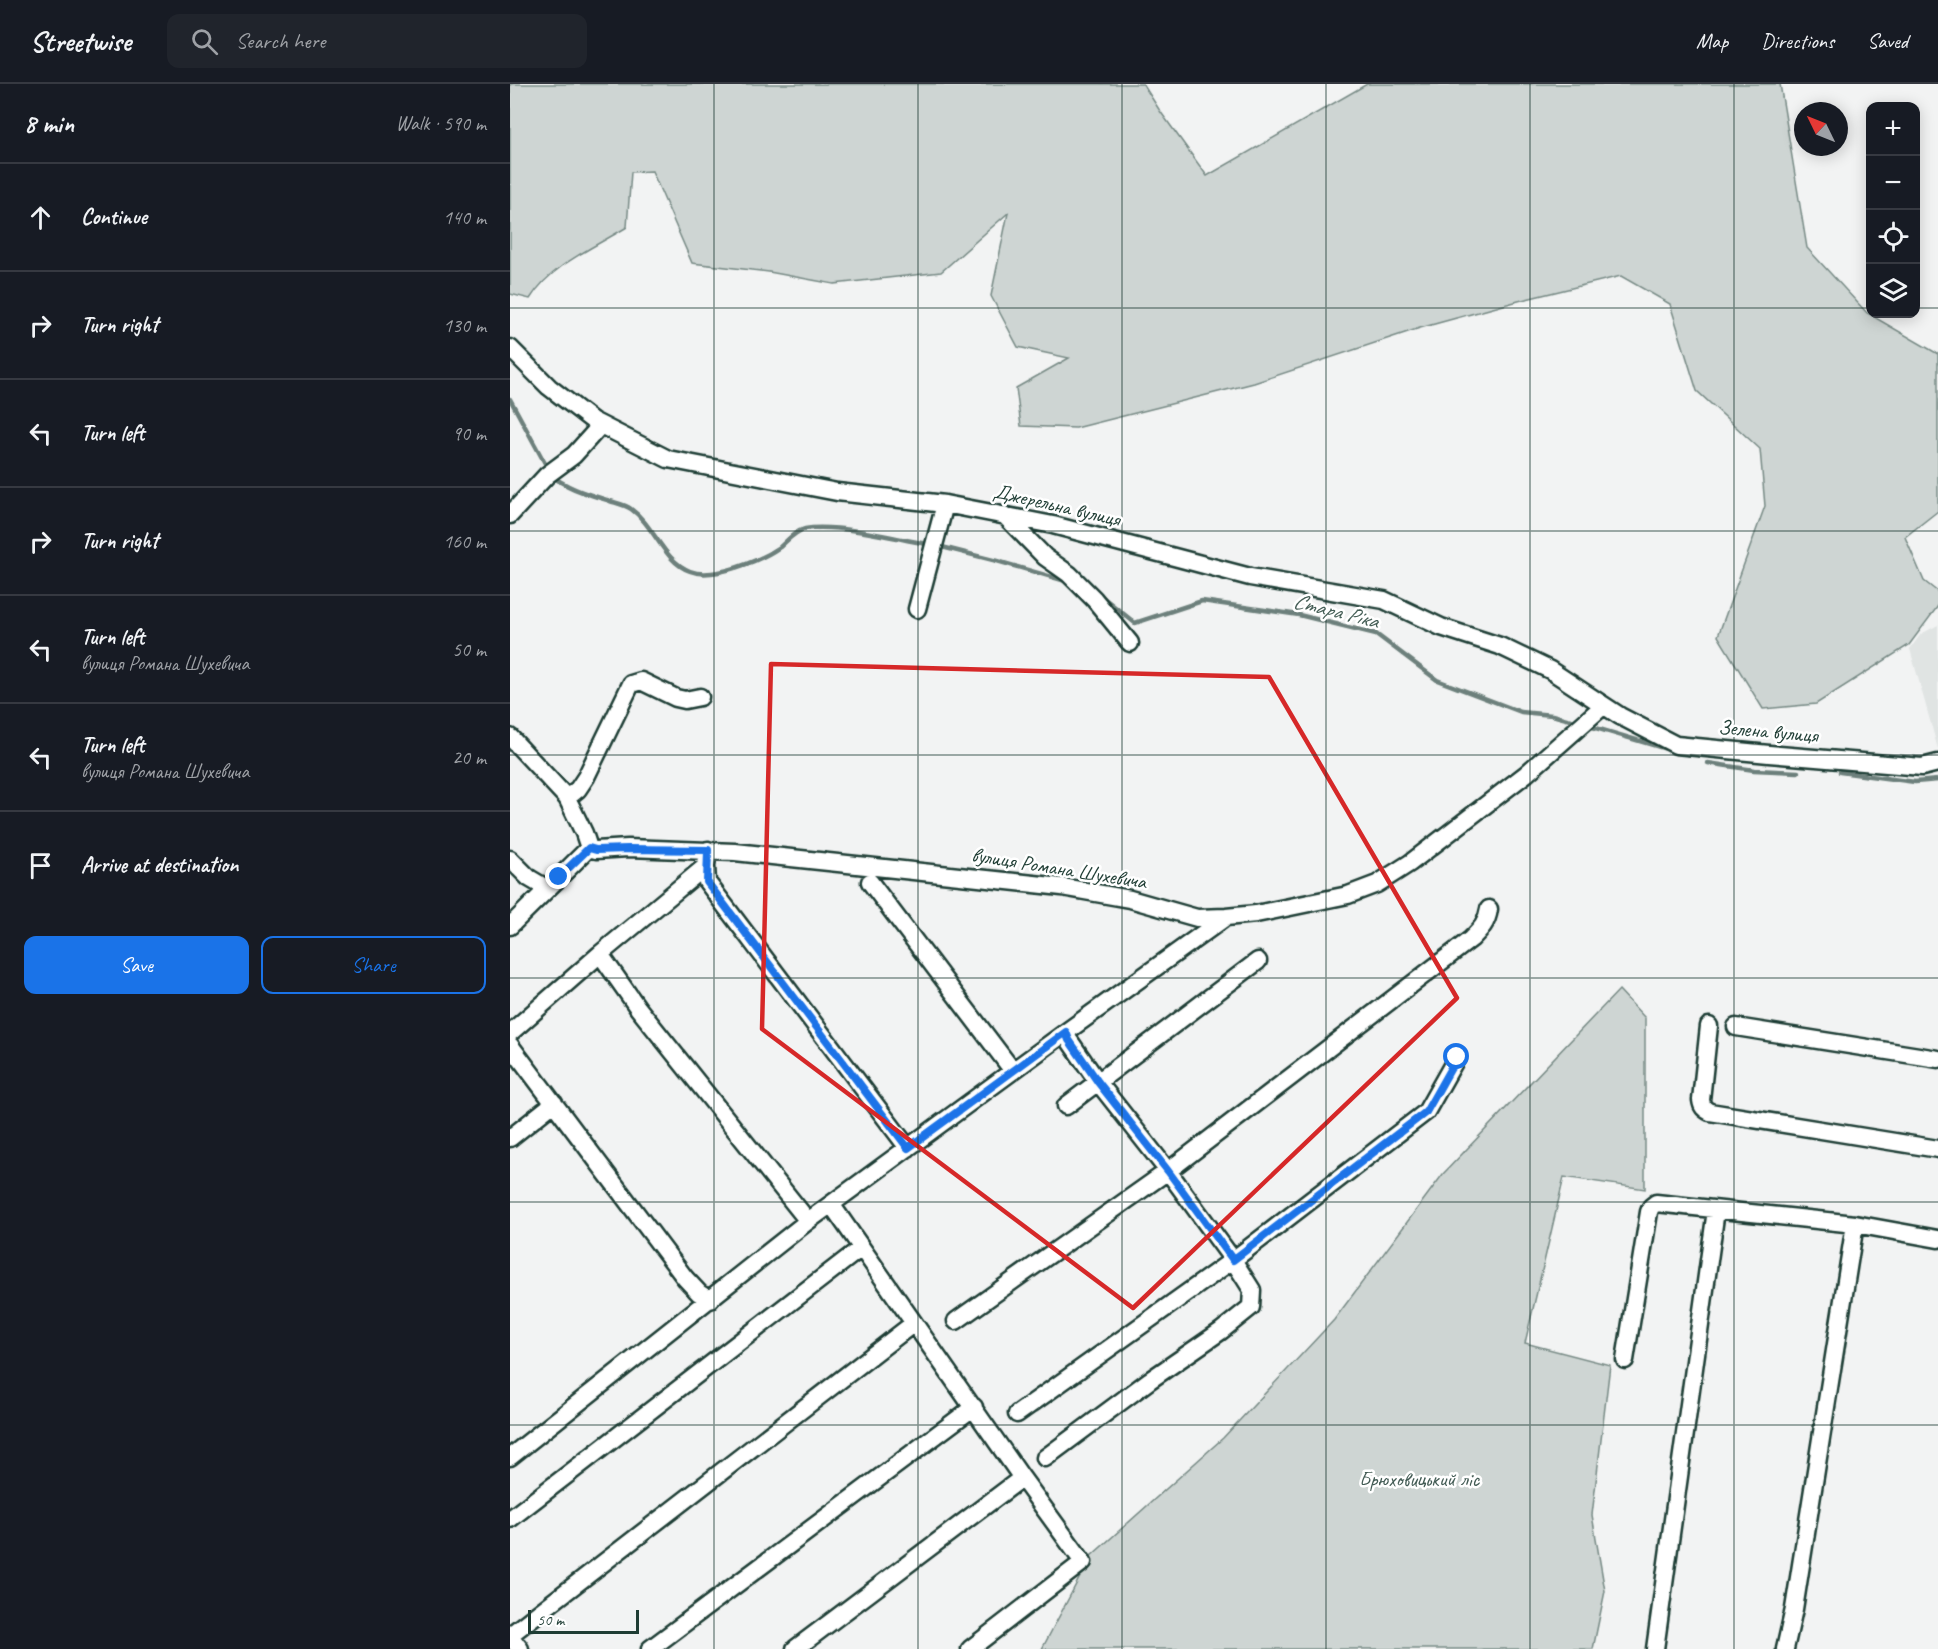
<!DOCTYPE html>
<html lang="en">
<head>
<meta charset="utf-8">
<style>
	:root { --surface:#171b24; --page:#20242c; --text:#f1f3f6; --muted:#9ea1a6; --line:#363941; --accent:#1a73e8 }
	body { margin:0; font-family:Caveat,sans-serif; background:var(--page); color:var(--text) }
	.controls { position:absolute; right:18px; top:18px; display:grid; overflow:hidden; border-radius:12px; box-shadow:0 3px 15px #0003 }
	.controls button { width:54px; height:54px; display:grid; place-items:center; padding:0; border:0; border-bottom:2px solid var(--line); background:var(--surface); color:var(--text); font:30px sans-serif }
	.compass { position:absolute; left:1284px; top:18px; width:54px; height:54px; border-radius:50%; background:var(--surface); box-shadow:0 3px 15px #0003; rotate:313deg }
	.scale { position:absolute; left:18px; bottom:15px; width:111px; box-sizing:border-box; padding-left:6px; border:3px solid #1f3d34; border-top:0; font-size:16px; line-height:21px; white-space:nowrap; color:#1f3d34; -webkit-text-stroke:4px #fff; paint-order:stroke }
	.stop { position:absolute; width:18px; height:18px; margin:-14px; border:4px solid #1a73e8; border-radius:50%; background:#fff }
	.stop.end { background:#1a73e8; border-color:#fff; box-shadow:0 2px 6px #0008 }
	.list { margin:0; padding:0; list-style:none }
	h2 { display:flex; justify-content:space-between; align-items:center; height:78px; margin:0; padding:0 24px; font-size:26px }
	h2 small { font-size:20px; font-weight:400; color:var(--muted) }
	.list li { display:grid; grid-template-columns:39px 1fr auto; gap:18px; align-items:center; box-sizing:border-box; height:108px; padding:0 24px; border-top:2px solid var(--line) }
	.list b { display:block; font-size:22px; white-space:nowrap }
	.list p { margin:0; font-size:20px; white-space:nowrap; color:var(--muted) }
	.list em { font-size:20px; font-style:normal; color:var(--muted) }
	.actions { display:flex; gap:12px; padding:18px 24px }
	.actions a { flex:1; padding:14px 0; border:2px solid var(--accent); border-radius:12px; text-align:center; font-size:21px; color:var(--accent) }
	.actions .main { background:var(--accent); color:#fff }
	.icon { flex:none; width:33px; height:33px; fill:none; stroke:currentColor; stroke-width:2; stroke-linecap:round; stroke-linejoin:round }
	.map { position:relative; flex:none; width:1428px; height:1565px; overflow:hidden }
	header { display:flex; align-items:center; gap:36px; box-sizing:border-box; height:84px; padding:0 30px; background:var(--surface); border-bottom:2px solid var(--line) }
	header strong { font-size:28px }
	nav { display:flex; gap:33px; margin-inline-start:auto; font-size:21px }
	.search { width:420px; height:54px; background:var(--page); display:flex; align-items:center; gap:15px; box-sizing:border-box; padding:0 21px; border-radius:12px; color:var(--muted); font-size:22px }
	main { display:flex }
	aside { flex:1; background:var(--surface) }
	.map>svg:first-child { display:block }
	.built { fill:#e0e4e3 }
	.green { fill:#ced5d3; stroke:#768984; stroke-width:1.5 }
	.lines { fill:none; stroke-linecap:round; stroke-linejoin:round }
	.stream { stroke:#6d807b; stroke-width:4.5 }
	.minor-casing { stroke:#1f3d34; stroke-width:21 }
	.minor { stroke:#fff; stroke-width:16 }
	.route { stroke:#1a73e8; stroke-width:8 }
	.marked { fill:none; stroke:#d62828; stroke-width:4.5; stroke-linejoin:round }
	.grid { fill:none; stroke:#1f3d34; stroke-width:1.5; stroke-opacity:0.55 }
	.labels { text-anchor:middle; stroke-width:5; stroke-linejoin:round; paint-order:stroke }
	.street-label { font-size:21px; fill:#1f3d34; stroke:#fff }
	.park-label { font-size:21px; fill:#425b54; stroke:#fff }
	.water-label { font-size:22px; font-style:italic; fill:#465f57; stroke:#fff }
</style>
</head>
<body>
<header>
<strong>Streetwise</strong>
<div class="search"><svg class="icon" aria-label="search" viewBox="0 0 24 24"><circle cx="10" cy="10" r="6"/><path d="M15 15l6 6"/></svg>Search here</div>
<nav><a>Map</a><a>Directions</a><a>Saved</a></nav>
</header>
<main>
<aside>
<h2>8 min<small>Walk · 590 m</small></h2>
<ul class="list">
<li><svg class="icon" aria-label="ahead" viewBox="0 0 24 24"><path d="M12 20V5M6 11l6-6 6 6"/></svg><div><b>Continue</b></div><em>140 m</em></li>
<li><svg class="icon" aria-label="right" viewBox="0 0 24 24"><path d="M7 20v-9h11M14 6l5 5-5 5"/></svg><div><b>Turn right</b></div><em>130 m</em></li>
<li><svg class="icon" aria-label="left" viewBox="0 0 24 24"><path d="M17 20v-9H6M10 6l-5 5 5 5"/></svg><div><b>Turn left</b></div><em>90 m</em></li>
<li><svg class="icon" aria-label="right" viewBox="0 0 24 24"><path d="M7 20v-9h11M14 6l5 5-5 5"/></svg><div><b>Turn right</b></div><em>160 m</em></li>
<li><svg class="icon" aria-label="left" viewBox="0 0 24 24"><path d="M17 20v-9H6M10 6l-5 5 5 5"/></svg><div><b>Turn left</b><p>вулиця Романа Шухевича</p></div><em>50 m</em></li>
<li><svg class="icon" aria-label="left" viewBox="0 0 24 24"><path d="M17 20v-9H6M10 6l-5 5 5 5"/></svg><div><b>Turn left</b><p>вулиця Романа Шухевича</p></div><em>20 m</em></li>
<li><svg class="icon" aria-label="arrive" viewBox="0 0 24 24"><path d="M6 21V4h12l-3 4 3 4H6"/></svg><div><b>Arrive at destination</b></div></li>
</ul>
<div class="actions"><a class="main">Save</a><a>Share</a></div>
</aside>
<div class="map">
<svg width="1428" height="1565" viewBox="0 0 1428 1565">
	<rect width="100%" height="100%" fill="#f2f3f3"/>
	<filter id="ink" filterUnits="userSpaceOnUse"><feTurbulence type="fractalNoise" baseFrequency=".0167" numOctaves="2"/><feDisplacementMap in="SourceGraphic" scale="12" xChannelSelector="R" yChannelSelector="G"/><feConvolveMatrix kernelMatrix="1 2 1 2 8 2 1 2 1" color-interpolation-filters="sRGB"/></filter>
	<g filter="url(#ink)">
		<path class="built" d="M1428 541V665L1400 565 1411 550Z"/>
		<path class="green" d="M0 0H633L650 27 697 92 857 0H1270L1297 164 1357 229 1428 270V427L1395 453 1414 497 1428 508V522L1399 561 1306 620 1253 625 1208 552 1255 422 1250 365 1187 307 1160 220 1111 192 1012 216 910 244 744 299 566 344 511 342 506 304 559 274 508 263 481 212 498 129 431 188 324 200 259 188 182 179 142 87 121 88 117 143C83 164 41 181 20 215L0 210Z
			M1109 906 1135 934V1105L1054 1093 1015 1259 1100 1281 1082 1431 1095 1507 1083 1565H532L581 1472 713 1354 824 1236 933 1090Z"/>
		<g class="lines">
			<path class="stream" d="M0 315 37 383
				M46 395C63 406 80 411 100 417 106 419 116 421 121 425 144 441 153 477 180 487 203 496 250 477 270 463 278 456 285 447 295 445 324 439 391 455 421 461
				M428 462 487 477 559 498
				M590 511 625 539 692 517 789 531 866 550 927 596 1011 628 1042 631 1064 637
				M1079 642 1160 666
				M1198 679 1244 686 1288 688
				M1330 688 1405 698 1428 696"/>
			<g class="minor-casing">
				<path id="minor" d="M0 264 39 303 83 337 158 375 327 408 435 420 543 441 740 493 874 516 931 543 990 562 1040 586 1110 632 1166 661 1259 670 1412 683 1428 679
					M0 431 37 391 64 371 91 341
					M494 431 535 473 559 490 584 515 620 559
					M407 525 435 420
					M0 653 57 714 74 749 79 764
					M57 714 68 705 76 693 121 600 131 597 166 614 175 616 190 613
					M198 766 196 782 90 870 128 924 298 1137
					M0 775 19 794 36 804
					M196 782 197 798 398 1064
					M360 798 503 987
					M0 842 79 764 86 766 118 764 225 768 552 803 620 815 687 834 716 833 746 830 838 811 867 800 900 779 1016 690 1093 622
					M1199 942 1191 1016C1192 1023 1194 1025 1200 1028L1428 1065
					M1226 943 1428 975
					M0 949 90 870
					M0 961 175 1194 189 1209 200 1216
					M556 1022 748 877
					M0 1054 44 1019
					M446 1237 658 1087 961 855C971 845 977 839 979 825
					M1115 1276 1139 1128 1141 1123 1146 1119 1345 1140 1428 1155
					M507 1330 723 1176 916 1028 947 973
					M0 1373 298 1137 556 948 716 833
					M535 1374 640 1296 711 1247 741 1223 742 1206 723 1176 658 1087 588 998 559 956 556 948
					M0 1435 351 1164
					M0 1551 404 1239
					M0 1552 10 1565
					M140 1565 464 1323
					M285 1565 512 1394 321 1120
					M460 1565 573 1478 512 1394
					M1145 1565 1206 1126
					M1275 1565 1284 1525 1345 1140"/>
			</g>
			<use href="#minor" class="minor"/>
		</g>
	</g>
	<g class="lines" filter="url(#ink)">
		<path class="route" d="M49 793 79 764 86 766 118 765 198 766 197 798 398 1064 556 948 559 956 588 998 658 1087 723 1176 916 1028 947 973"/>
	</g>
	<path class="marked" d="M261 580 759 593 947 914 623 1224 252 945Z"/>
	<path class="grid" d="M204 0V1565M408 0V1565M612 0V1565M816 0V1565M1020 0V1565M1224 0V1565M0 224H1360M1406 224H1428M0 447H1428M0 671H1428M0 894H1428M0 1118H1428M0 1341H1428"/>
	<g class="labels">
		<g class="street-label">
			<text transform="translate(547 421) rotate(13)" y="7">Джерельна вулиця</text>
			<text transform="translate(1258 647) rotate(5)" y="7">Зелена вулиця</text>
			<text transform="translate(549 784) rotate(9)" y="7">вулиця Романа Шухевича</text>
		</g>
		<g class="park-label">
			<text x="909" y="1402">Брюховицький ліс</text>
		</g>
		<g class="water-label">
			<text transform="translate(826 526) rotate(14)" y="8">Стара Ріка</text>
		</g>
	</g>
</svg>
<div class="controls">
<button>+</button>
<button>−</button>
<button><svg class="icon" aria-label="locate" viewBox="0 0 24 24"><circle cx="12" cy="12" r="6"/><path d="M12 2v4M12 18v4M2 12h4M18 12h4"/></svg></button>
<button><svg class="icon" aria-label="layers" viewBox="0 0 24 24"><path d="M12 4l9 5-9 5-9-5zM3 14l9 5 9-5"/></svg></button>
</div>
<svg class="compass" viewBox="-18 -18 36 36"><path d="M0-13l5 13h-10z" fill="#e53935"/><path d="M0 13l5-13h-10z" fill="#9ea1a6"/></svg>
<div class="scale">50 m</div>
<div class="stop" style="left:947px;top:973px"></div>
<div class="stop end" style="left:49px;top:793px"></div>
</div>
</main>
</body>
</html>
